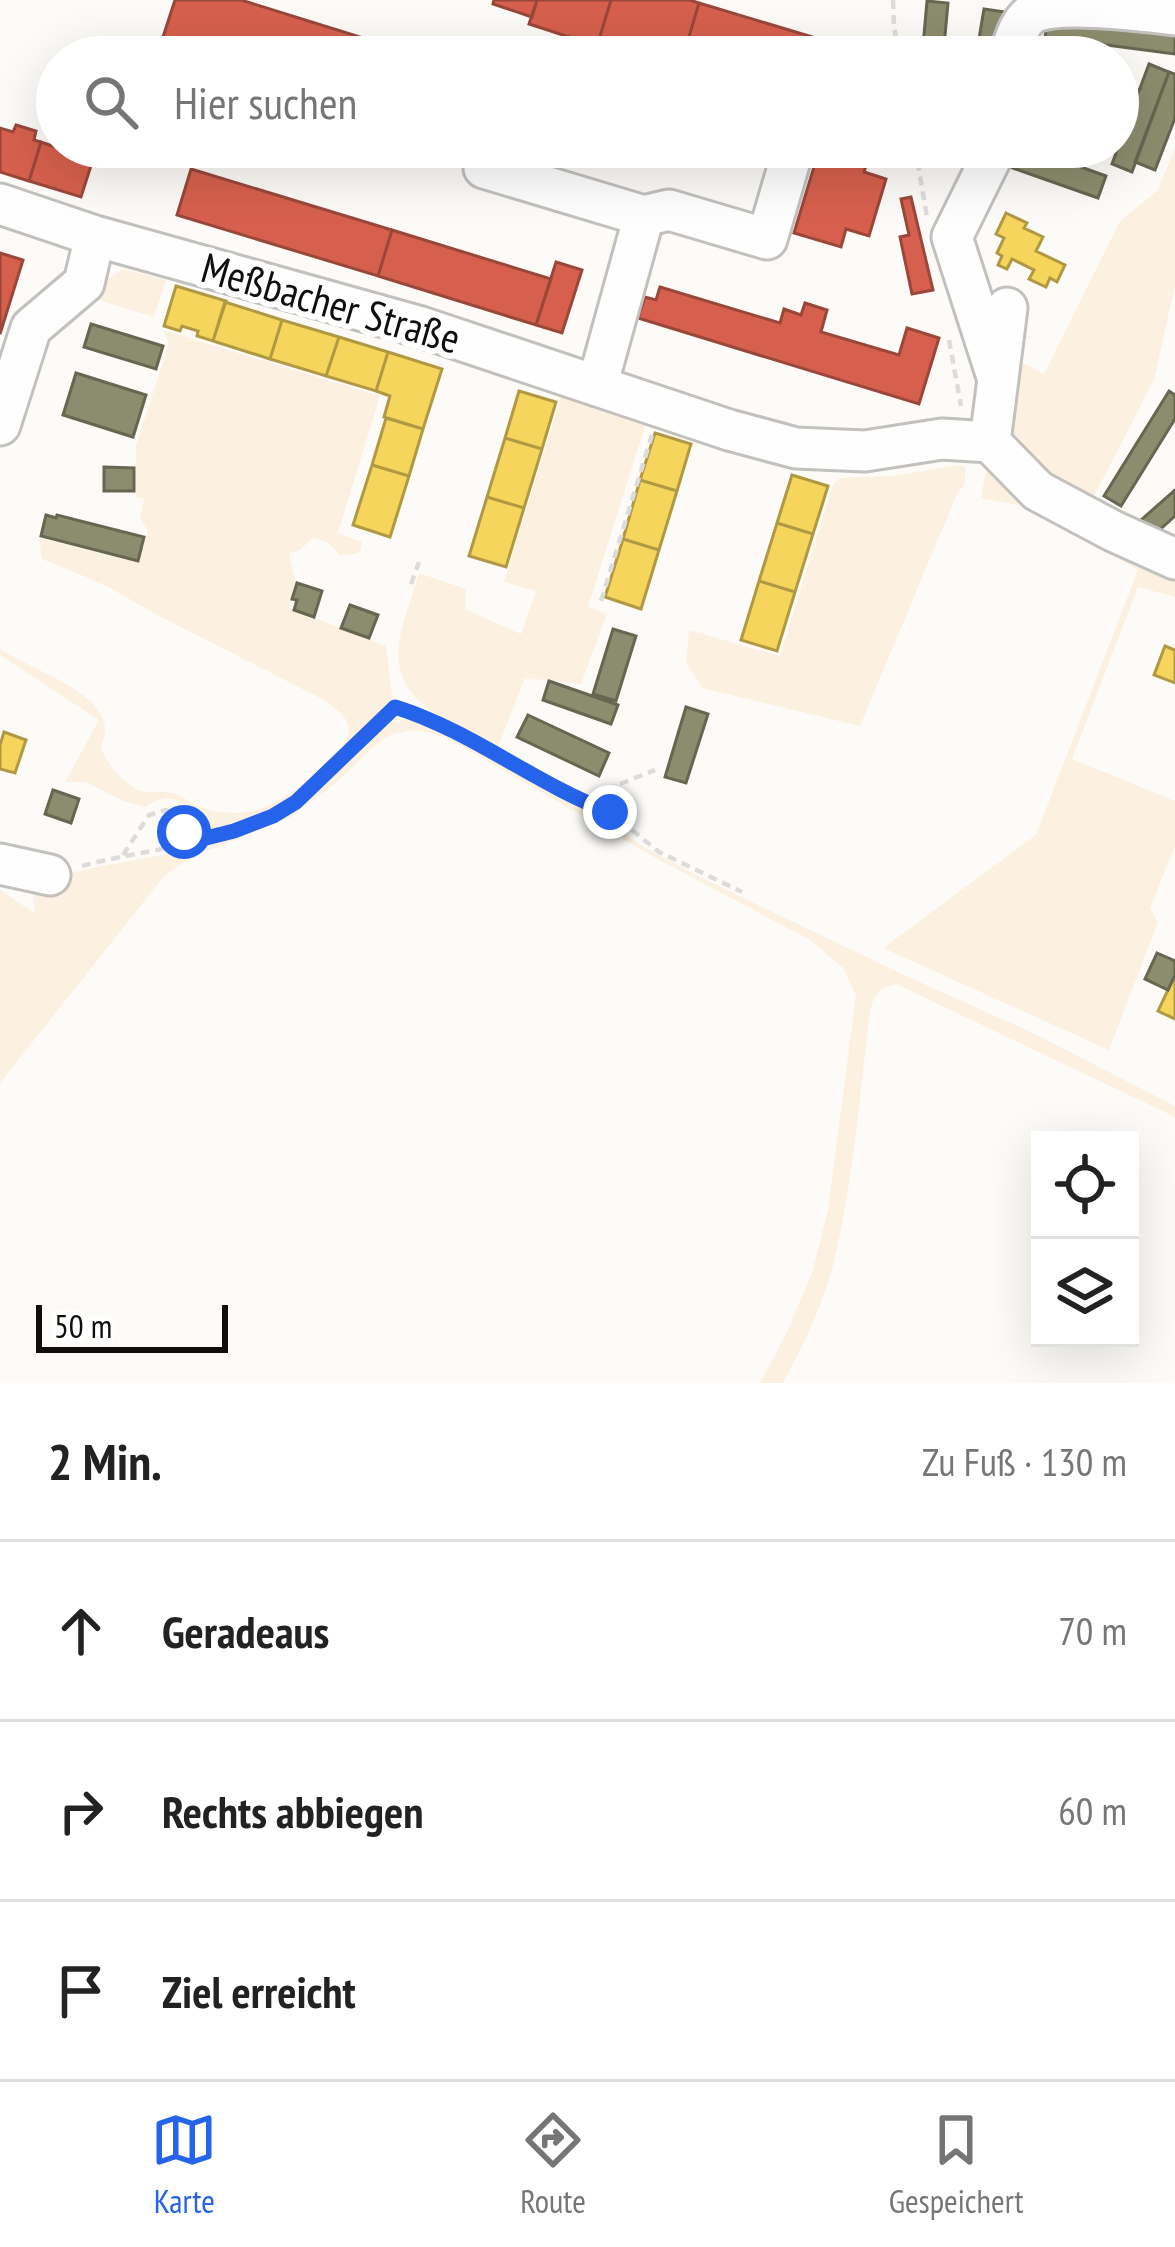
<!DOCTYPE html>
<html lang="de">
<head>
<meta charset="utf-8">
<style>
	:root { --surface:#fff; --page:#f6f6f6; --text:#222; --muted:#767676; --line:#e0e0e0; --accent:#2563eb }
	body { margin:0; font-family:"PT Sans Narrow",sans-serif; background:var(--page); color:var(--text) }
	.controls { position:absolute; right:36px; bottom:36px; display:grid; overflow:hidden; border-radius:0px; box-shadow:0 12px 48px #0002 }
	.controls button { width:108px; height:108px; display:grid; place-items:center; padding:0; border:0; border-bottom:3px solid var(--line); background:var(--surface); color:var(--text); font:60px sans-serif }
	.scale { position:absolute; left:36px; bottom:30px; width:192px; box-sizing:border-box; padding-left:12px; border:6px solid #0f0e0c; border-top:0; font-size:33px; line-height:42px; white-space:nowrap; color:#0f0e0c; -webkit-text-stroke:9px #fff; paint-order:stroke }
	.stop { position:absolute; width:36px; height:36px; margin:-27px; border:9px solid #2563eb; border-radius:50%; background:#fff }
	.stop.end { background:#2563eb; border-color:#fff; box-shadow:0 3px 12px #0008 }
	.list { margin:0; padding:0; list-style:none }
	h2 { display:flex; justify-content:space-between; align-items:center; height:156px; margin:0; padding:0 48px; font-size:51px }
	h2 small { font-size:39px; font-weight:400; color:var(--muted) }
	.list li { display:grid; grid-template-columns:78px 1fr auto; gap:36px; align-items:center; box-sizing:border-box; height:180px; padding:0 48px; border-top:3px solid var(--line) }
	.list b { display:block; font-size:45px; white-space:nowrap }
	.list em { font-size:39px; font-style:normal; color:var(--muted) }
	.icon { flex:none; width:66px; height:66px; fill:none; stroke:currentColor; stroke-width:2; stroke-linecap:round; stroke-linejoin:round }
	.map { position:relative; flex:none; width:1175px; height:1383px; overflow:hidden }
	.search { position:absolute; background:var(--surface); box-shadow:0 12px 48px #0002; left:36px; right:36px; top:36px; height:132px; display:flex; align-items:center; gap:30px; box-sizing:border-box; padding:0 42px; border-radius:66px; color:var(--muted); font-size:45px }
	.sheet { height:696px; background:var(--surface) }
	nav { display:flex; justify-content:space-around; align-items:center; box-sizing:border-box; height:168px; border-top:3px solid var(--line); background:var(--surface); font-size:33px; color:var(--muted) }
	nav a { display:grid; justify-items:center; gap:6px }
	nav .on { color:var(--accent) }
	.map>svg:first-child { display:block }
	.green { fill:#fcf0e0 }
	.homes { fill:#f6d55c; stroke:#b19944; stroke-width:3 }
	.shops { fill:#d6604d; stroke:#9a473a; stroke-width:3 }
	.industry { fill:#8c8c6e; stroke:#666651; stroke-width:3 }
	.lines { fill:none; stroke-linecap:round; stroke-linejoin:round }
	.minor-casing { stroke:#c3c1be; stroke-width:45 }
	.path { stroke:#dddcdb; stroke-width:4.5; stroke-dasharray:9 6; stroke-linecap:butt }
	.minor { stroke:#fffefe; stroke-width:39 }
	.route { stroke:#2563eb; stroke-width:15 }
	.labels { text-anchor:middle; stroke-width:12; stroke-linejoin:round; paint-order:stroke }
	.street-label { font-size:42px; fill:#0f0e0c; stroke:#fff }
</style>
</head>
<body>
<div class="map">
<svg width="1175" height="1383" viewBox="0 0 1175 1383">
	<rect width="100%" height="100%" fill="#fdfbf8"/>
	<path class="green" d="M1175 148V285L1154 380 1091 502 1046 475 1003 439 1014 358 1044 374 1120 221 1157 191Z
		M123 269 166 280 154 317 95 299 105 281Z
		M163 330 380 396 338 533 362 542 360 551 356 554 340 555 327 542 313 538 300 550 289 554 295 580 289 608 386 646 392 696 390 708C359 731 337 763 307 788 275 816 234 827 193 837 186 811 179 784 145 807L123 801 86 782H65L99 720 0 655V649C27 668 107 692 105 730 105 736 102 743 101 749 109 765 122 783 139 790 149 794 164 790 176 794 184 797 192 804 201 807 217 813 239 815 257 810 282 803 357 754 348 725 345 713 331 706 322 699L161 617 103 584 42 559 39 538 124 559H139L148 531 140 518 144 499 136 497V446L169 343Z
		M561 397 645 426 588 607 607 614 581 684 525 678 498 747C450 721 387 703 400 637 404 616 413 594 419 573L466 589 465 609 521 634 536 591 504 582Z
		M959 465 965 467V483L957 494 860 726 702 688 686 663 689 630 780 656 833 485 839 478 893 476Z
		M991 465 1159 572 1175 579V597L1138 587 1072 759 1175 801V846L1150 908 1158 922 1109 1050 883 948 1036 835 1138 570 1033 508 981 498 986 471Z
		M410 719 433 724 476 746 572 803 614 822 624 834 646 848 702 878 906 976 1033 1033 1175 1106V1117L896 984C878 989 874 994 870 1012 860 1092 854 1175 836 1253 826 1299 805 1342 783 1383H760L786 1334 813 1270 828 1210 856 995 843 968 810 940 652 856 463 747 434 733 412 730 392 734 371 749 337 782 289 818 192 857 165 875 0 1083V890L36 914C34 905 31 895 38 888 53 871 138 860 163 855 178 851 193 847 208 842 246 831 276 818 307 794 345 765 359 726 410 719Z"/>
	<path class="homes" d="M1006 213 1027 223 1024 228 1043 237 1036 251 1065 265 1057 282 1050 278 1046 287 1029 279 1034 270 1012 259 1007 269 998 265 1002 256 997 253 1004 238 996 234Z
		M176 286 226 301 213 341 197 336 198 331 182 326 180 331 164 326Z
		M225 302 282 320 270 359 213 341Z
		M282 320 339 337 326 376 270 359Z
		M339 337 388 352 376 391 326 376Z
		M388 352 442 369 423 429 384 417 390 396 376 391Z
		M519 391 556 402 542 449 505 438Z
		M386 418 423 429 409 476 372 465Z
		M655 433 691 444 677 491 640 480Z
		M505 438 542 449 524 508 487 497Z
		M372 465 409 476 390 537 353 525Z
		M792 475 828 486 813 534 777 523Z
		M640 480 677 491 659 550 623 539Z
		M487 497 524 508 506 567 469 556Z
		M777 523 813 534 795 592 759 581Z
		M623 539 659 550 641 609 605 597Z
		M759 581 795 592 777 651 741 640Z
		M1165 646 1175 650V683L1154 675Z
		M4 732 26 740 15 773 0 769V745Z
		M1175 975V1019L1158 1011Z"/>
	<path class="shops" d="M175 0H241L424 57H227L163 37Z
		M494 0H537L532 17 493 4Z
		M537 0H611L597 46 529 24Z
		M611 0H690L699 3 683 57H632L597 46Z
		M699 3 859 51 857 57H683Z
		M16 125 36 131 34 140 41 142 29 181 0 172V128L13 132Z
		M57 141V147H97L81 197 29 181 41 142 55 147Z
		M820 147H872L864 172 886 179 869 236 846 229 841 247 794 233Z
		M191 169 392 230 378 276 177 215Z
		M911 197 933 290 912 294 900 237 909 235 901 199Z
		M392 230 551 279 536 325 378 276Z
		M0 253 23 260 0 334Z
		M556 262 582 270 562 333 536 325Z
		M660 287 780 323 784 309 801 315 805 303 827 310 821 332 899 355 907 328 939 338 919 404 638 318 645 297 656 300Z"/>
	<path class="industry" d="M927 1 948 3 943 57H922Z
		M984 9 1005 12 998 57H976Z
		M1048 12 1175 29V54L1045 37Z
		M1149 64 1169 72 1132 172 1112 164Z
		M1169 72 1175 74V118L1155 170 1135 162Z
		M1010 147H1025L1106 176 1098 198 1004 165Z
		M91 324 163 346 156 369 84 347Z
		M76 373 146 395 133 437 63 415Z
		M1169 391 1175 395V419L1121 506 1104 496Z
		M104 467 134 468V491H104Z
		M1175 490V516L1155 534 1141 520Z
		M46 515 56 518 57 515 144 537 138 561 41 536Z
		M297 583 322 591 314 617 294 610 297 600 292 599Z
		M350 605 378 615 369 638 341 628Z
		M613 629 636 636 616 701 593 694Z
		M549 681 618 705 611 724 543 700Z
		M686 707 708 714 686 783 665 777Z
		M528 715 609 753 599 776 517 737Z
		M53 790 79 799 71 823 45 814Z
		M1157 953 1175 961V975L1168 990 1145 979Z"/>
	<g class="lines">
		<g class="minor-casing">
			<path id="minor" d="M1009 57C1014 42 1018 24 1031 14 1058 0 1141 11 1175 15
				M992 147 991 158 952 237 998 380
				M484 168 644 216 597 386
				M0 204 95 236 421 327 729 430 796 448 865 451 942 439 990 442 1038 491 1113 531 1175 559
				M644 216 669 210 767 239 794 147
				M0 425 31 328 84 283 95 236
				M990 442 1007 308
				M0 864 50 875"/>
		</g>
		<path class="path" d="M893 0 894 26 899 57
			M915 147 927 217
			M949 340 961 406
			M411 584 419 562
			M601 601 652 435
			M620 784 655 770
			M123 855 149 815 166 810C181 819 185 827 182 844
			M82 866C151 847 234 845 294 802 328 778 364 737 396 707L444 725 572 798 610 812 659 852 742 892"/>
		<use href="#minor" class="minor"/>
	</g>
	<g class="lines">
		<path class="route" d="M184 832 182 844 234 831 273 816 296 802 395 707C472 731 535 784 610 812"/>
	</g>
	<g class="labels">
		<g class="street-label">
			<text transform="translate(331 303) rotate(16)" y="15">Meßbacher Straße</text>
		</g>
	</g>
</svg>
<div class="controls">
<button><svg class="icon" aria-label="locate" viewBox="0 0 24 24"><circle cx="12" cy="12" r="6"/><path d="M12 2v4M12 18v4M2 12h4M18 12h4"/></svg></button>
<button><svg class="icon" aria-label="layers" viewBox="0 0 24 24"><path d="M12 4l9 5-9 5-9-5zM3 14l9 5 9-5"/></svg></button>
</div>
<div class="scale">50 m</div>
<div class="stop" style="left:184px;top:832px"></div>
<div class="stop end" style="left:610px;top:812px"></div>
<div class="search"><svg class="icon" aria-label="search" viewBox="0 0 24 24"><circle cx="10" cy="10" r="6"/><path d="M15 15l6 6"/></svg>Hier suchen</div>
</div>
<section class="sheet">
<h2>2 Min.<small>Zu Fuß · 130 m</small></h2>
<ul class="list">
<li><svg class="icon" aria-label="ahead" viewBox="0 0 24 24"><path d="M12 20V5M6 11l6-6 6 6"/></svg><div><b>Geradeaus</b></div><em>70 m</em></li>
<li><svg class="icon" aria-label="right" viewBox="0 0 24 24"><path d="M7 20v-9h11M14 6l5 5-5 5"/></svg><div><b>Rechts abbiegen</b></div><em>60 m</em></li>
<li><svg class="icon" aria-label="arrive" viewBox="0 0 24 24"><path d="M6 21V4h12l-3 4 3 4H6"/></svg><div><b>Ziel erreicht</b></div></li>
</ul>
</section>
<nav>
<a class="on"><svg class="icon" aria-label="map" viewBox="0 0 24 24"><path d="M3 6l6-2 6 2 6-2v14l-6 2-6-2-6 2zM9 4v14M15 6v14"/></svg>Karte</a>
<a><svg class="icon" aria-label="directions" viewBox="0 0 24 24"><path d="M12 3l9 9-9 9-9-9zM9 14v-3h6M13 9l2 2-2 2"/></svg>Route</a>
<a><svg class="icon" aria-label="saved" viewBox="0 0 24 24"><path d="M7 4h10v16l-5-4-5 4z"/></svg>Gespeichert</a>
</nav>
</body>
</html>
